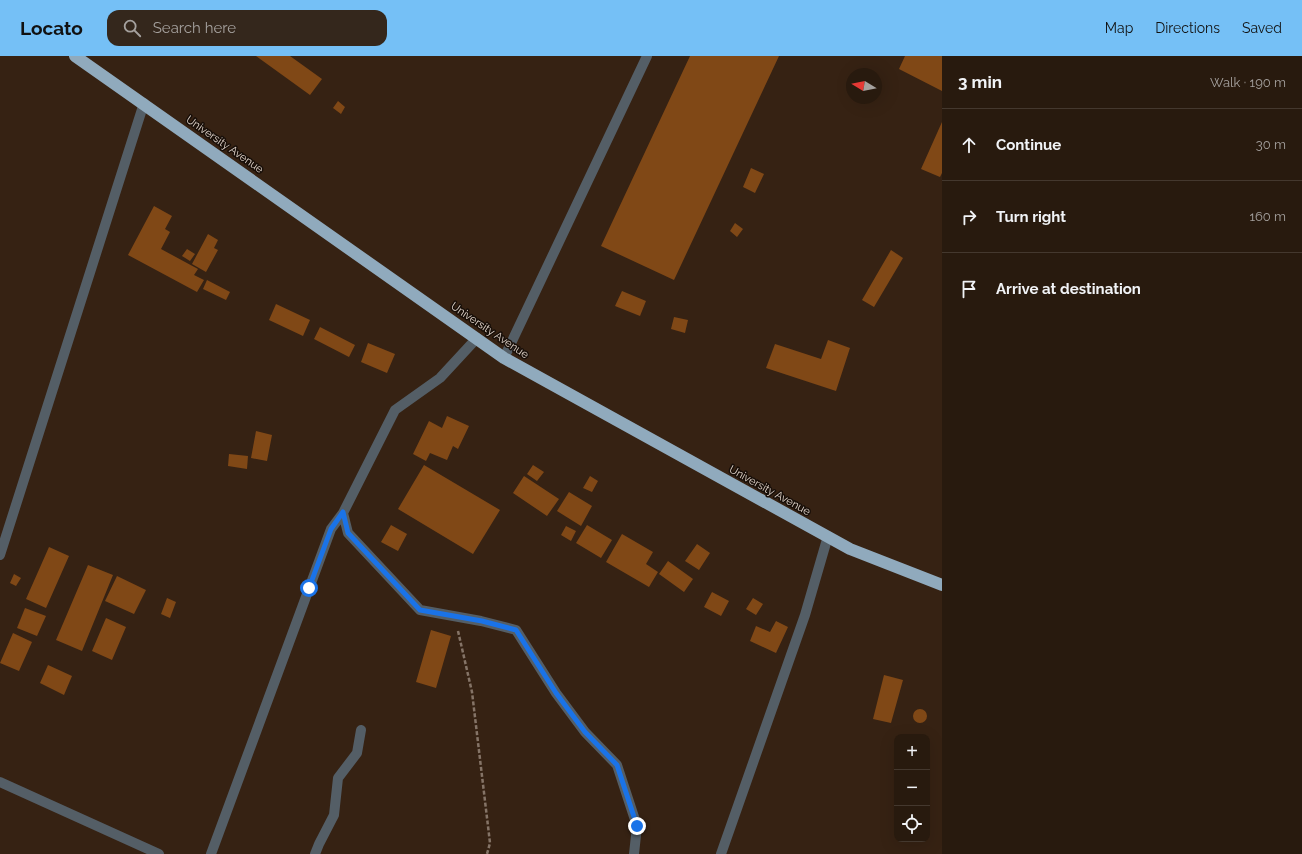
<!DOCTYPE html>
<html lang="en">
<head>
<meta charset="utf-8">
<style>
	:root { --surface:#281a0e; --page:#34271c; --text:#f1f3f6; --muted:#a5a19e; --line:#44382e; --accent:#75c0f6 }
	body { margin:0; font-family:Raleway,sans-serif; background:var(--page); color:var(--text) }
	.controls { position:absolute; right:12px; bottom:12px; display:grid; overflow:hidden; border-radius:8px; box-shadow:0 4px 16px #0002 }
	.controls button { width:36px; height:36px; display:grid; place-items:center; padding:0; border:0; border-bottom:1px solid var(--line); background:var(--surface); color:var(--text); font:20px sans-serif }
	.compass { position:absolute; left:846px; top:12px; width:36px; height:36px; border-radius:50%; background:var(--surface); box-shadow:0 4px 16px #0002; rotate:280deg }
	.stop { position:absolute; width:12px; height:12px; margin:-9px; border:3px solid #1a73e8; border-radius:50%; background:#fff }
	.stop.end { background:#1a73e8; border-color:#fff; box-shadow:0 1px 4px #0008 }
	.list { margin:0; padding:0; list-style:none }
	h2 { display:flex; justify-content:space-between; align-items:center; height:52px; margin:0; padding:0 16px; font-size:17px }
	h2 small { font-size:13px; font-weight:400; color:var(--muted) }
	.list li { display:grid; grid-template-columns:26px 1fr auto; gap:12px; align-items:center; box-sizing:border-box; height:72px; padding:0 16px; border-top:1px solid var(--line) }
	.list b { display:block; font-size:15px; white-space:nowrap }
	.list em { font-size:13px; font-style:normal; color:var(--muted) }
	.icon { flex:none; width:22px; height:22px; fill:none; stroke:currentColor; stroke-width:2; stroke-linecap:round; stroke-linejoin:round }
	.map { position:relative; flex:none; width:942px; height:798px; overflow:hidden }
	header { display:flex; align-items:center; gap:24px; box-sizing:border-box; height:56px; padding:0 20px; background:var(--accent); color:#111 }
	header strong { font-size:19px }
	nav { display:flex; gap:22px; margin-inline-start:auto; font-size:14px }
	.search { width:280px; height:36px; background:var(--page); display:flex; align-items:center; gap:10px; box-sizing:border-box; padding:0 14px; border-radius:12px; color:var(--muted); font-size:15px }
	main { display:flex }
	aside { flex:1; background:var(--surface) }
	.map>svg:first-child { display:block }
	.building { fill:#804816 }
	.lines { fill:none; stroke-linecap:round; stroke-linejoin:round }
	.path { stroke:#857467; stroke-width:2.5; stroke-dasharray:4 2; stroke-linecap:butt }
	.minor { stroke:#545e66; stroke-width:10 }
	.highway { stroke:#90aabd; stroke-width:12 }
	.route { stroke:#1a73e8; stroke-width:5 }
	.labels { text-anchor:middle; stroke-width:3; stroke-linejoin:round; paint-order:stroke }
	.street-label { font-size:11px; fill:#e0d3c9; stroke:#170e08 }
</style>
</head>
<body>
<header>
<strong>Locato</strong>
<div class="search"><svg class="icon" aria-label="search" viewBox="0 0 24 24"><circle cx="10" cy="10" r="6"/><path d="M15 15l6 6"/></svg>Search here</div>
<nav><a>Map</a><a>Directions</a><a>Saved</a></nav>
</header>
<main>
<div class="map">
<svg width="942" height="798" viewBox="0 0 942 798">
	<rect width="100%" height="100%" fill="#362213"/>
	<path class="building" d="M256 0H290L322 23 310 39Z
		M690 0H779L674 224 601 190Z
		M905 0H942V35L899 13Z
		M338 45 345 51 341 58 333 52Z
		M942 66V117L940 121 921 113Z
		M751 112 764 118 755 137 743 131Z
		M154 150 172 160 165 173 170 176 161 193 198 213 194 219 204 224 197 236 128 199Z
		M735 167 743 173 737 181 730 175Z
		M208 178 218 184 214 192 218 194 206 216 192 208Z
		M187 193 195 198 190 205 182 200Z
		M891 194 903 202 874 251 862 244Z
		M207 224 230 236 226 244 203 233Z
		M622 235 646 245 640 260 615 250Z
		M276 248 310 264 303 280 269 264Z
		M674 261 688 264 685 277 671 273Z
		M320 271 355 289 349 301 314 283Z
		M828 284 850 292 836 335 766 312 775 288 821 303Z
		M368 287 395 298 387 317 361 306Z
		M447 360 469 370 458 393 453 390 447 404 430 397 426 405 413 398 429 365 442 372Z
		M256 375 272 379 267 405 251 402Z
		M229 398 248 400 247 413 228 410Z
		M424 409 500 454 473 498 398 453Z
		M533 409 544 416 537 425 527 418Z
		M524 420 559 443 547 460 513 437Z
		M590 420 598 425 592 436 583 432Z
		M569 436 592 450 581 470 557 455Z
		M391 469 407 478 398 495 381 486Z
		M587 469 612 484 601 502 576 487Z
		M566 470 576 475 571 485 561 479Z
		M622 478 653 496 646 508 658 516 649 531 606 506Z
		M697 488 710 497 699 514 685 505Z
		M49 491 69 500 46 552 26 543Z
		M668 505 693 523 684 536 659 518Z
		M88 509 113 519 82 595 56 584Z
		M14 518 21 522 16 530 10 527Z
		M117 520 146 534 134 558 105 545Z
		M712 536 729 545 721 560 704 551Z
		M167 542 176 546 170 562 161 558Z
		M753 542 763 548 756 559 746 553Z
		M25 552 46 560 37 580 17 572Z
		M106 562 126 571 112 604 92 595Z
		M776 565 788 571 776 597 750 585 756 570 770 576Z
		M431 574 451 580 436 632 416 626Z
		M13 577 32 586 19 615 0 607Z
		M48 609 72 620 64 639 40 627Z
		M884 619 903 624 891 667 873 663Z
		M913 660a7 7 0 1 1 14 0a7 7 0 1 1-14 0Z"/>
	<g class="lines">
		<path class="path" d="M458 575 472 636 490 787 487 798"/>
		<path class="minor" d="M504 302 647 0
			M343 457 348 477 420 554 481 565 516 574 556 637 585 676 617 709 637 770 634 798
			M0 499 144 47
			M0 726 159 798
			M211 798 331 473 343 457 395 354 440 322 477 282
			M315 798 319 788 334 759 338 722 357 697 361 674
			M721 798 805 559 828 480"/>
		<path class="highway" d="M75 0 504 302 850 493 942 529"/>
	</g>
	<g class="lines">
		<path class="route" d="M309 532 331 473 343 456 348 477 420 554 482 565 516 574 556 637 585 676 617 709 637 770"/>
	</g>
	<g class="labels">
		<g class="street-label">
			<text transform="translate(225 88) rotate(35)" y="4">University Avenue</text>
			<text transform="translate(490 274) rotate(34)" y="4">University Avenue</text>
			<text transform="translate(770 434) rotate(29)" y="4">University Avenue</text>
		</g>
	</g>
</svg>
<div class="controls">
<button>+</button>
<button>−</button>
<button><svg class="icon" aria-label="locate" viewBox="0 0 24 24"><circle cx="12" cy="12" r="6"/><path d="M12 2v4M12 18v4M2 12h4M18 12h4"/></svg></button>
</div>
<svg class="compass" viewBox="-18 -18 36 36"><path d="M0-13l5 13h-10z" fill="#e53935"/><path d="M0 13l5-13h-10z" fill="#a5a19e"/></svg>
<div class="stop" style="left:309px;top:532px"></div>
<div class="stop end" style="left:637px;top:770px"></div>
</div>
<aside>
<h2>3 min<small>Walk · 190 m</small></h2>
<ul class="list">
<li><svg class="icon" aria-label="ahead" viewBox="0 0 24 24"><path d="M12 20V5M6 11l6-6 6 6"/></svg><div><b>Continue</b></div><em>30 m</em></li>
<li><svg class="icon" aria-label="right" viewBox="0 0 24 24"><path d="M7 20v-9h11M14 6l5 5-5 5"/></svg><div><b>Turn right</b></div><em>160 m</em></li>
<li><svg class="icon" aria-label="arrive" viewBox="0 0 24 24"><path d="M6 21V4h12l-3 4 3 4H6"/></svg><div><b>Arrive at destination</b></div></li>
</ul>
</aside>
</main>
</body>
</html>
